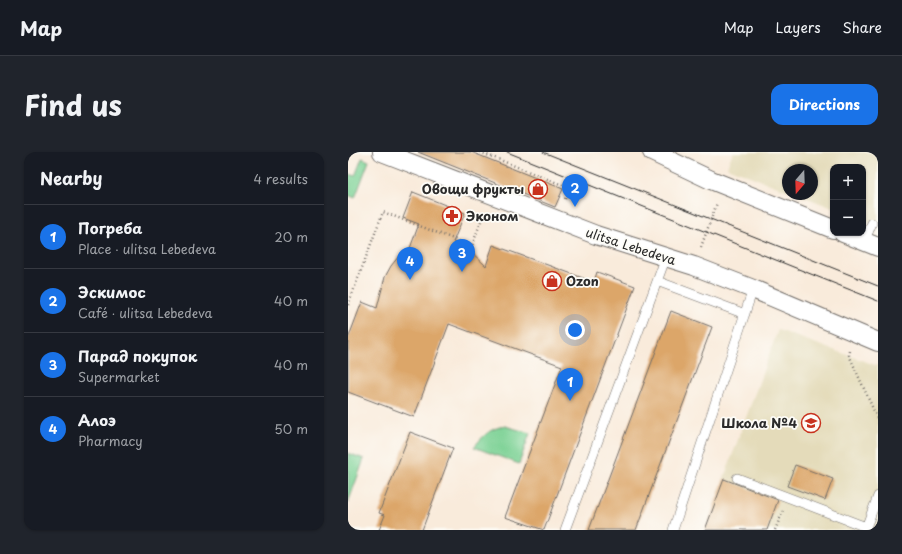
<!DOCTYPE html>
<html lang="en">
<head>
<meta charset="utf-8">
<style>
	:root { --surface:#171b24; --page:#20242c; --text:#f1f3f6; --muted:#9ea1a6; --line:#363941; --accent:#1a73e8 }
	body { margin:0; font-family:"Playpen Sans",sans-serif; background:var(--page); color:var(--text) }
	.controls { position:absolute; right:12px; top:12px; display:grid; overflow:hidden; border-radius:8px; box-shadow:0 1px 3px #0004 }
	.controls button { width:36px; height:36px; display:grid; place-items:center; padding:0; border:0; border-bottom:1px solid var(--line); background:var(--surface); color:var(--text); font:20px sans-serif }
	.compass { position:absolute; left:434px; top:12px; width:36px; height:36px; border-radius:50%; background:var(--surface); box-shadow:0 1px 3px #0004; rotate:199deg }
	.you { position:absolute; left:227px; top:178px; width:14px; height:14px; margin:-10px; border:3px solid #fff; border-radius:50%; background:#1a73e8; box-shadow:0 0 0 6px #1a73e833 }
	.badge { display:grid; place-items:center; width:26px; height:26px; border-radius:50%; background:var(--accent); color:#fff; font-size:13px; font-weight:700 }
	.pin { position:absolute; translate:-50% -33px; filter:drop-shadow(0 1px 2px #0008) }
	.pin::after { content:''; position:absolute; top:21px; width:14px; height:12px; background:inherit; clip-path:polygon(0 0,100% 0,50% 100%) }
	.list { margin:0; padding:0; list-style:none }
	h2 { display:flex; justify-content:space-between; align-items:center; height:52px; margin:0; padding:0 16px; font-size:17px }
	h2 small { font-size:13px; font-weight:400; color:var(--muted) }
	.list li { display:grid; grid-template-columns:26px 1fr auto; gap:12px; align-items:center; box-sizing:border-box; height:64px; padding:0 16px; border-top:1px solid var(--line) }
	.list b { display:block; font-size:15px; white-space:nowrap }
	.list p { margin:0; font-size:13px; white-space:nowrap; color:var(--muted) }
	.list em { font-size:13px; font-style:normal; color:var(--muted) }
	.map { position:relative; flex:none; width:530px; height:378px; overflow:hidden; border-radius:12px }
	header { display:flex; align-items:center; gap:24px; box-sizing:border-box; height:56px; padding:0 20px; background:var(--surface); border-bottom:1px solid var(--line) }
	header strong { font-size:19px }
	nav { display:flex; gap:22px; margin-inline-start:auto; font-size:14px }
	.intro { display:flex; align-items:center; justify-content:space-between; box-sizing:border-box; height:96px; padding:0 24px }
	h1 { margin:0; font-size:28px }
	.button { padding:10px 18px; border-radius:12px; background:var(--accent); color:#fff; font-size:14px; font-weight:700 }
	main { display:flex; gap:24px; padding:0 24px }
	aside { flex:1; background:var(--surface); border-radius:12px; box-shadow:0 1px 3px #0004 }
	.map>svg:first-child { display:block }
	.built { fill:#e4dbba }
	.green { fill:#7cd194; stroke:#547e60 }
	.building { fill:#dca669 }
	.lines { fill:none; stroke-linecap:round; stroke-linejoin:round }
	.lane-casing { stroke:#736e69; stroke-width:10 }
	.street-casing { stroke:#736e69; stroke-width:20 }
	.path { stroke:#736e69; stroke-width:2.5; stroke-dasharray:1 3; stroke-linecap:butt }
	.lane { stroke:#fff; stroke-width:9 }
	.street { stroke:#fff; stroke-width:18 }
	.tram { stroke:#2b2b2b; stroke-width:1 }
	.labels { text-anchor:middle; stroke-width:3.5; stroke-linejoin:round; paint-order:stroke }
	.poi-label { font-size:13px; font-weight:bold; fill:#2b2b2b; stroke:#fdfcf7; text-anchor:end }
	.street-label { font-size:13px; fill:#2b2b2b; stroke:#fdfcf7 }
</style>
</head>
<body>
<header>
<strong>Map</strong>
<nav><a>Map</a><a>Layers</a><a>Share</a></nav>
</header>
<div class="intro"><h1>Find us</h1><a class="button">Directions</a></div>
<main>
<aside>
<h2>Nearby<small>4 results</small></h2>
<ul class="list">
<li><span class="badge">1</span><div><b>Погреба</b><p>Place · ulitsa Lebedeva</p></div><em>20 m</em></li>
<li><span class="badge">2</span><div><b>Эскимос</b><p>Café · ulitsa Lebedeva</p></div><em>40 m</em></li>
<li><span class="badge">3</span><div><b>Парад покупок</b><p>Supermarket</p></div><em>40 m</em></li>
<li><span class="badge">4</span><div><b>Алоэ</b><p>Pharmacy</p></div><em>50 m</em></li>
</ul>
</aside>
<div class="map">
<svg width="530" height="378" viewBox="0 0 530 378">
	<rect width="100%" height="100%" fill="#fdfcf7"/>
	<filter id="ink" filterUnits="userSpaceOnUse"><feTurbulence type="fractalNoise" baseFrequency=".025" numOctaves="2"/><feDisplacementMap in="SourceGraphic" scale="8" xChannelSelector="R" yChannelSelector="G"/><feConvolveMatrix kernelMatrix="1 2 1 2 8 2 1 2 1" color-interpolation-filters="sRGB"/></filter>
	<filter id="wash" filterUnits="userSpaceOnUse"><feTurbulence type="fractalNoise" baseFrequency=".012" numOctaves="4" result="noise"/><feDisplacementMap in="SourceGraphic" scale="16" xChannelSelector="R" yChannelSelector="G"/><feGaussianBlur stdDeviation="0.9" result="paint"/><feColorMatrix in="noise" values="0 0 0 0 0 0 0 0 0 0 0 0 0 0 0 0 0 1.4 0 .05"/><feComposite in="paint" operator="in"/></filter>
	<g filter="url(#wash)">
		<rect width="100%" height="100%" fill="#f9ebdb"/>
		<path class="built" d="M385 0H530V74L515 68V15H485V56L449 42H464V18H440V39L379 15Z
			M430 178 530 214V378H357Z"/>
		<path class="green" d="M14 6 21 9 7 46 0 43V22L7 24Z
			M157 274 182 281 171 312 126 295C135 284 142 276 157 274Z
			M0 301 16 307 0 351Z"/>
		<g id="blocks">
			<path class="building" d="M70 0H123L215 37 207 55Z
				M65 40 117 61 105 90 121 98 138 114 145 93 246 130 249 120 287 134 196 378 157 365 214 214 101 172 66 265 0 240V187L14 150 29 156 37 125 43 114 51 104 58 107 71 72 55 66Z
				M323 159 364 175 288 378H241Z
				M62 280 105 296 74 378H31L37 363 31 361Z
				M447 313 485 327 477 348 439 334Z
				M376 327 430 348 419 378H357Z"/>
		</g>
	</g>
	<g filter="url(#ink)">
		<use href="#blocks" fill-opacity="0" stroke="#736e69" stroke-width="1"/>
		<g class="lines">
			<g class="lane-casing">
				<path id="lane" d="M516 90 524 71
					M309 129 397 162
					M389 326 518 375
					M217 378 318 105
					M325 378 405 137
					M517 378 530 344"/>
			</g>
			<g class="street-casing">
				<path id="street" d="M34 0 248 83 346 114 405 137 530 190
					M304 0 363 28 485 77
					M495 81 530 95"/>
			</g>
			<path class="path" d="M132 0 222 36 216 49
				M353 95 369 51
				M0 153 35 60 124 94 136 61
				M502 199 501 203 530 268
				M427 378 435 359"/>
			<use href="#lane" class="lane"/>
			<use href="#street" class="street"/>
			<path class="tram" d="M159 0 530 149
				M195 0 530 134"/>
		</g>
	</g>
	<defs>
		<g id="shop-ring" transform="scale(1)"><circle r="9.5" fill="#fdfcf7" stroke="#c8321e" stroke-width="1.5"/><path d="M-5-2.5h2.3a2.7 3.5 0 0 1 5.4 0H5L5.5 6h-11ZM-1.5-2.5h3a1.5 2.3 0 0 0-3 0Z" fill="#c8321e"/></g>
		<g id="pharmacy-ring" transform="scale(1)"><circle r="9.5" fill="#fdfcf7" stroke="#c8321e" stroke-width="1.5"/><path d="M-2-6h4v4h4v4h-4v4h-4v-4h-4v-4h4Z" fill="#c8321e"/></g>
		<g id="school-ring" transform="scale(1)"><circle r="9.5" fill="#fdfcf7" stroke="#c8321e" stroke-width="1.5"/><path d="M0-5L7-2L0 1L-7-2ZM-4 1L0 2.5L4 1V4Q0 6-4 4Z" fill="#c8321e"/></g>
	</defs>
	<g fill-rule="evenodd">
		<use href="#shop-ring" x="190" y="37"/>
		<use href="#pharmacy-ring" x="104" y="64"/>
		<use href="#shop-ring" x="204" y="129"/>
		<use href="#school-ring" x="463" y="271"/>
	</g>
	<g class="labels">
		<g class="poi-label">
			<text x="176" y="42">Овощи фрукты</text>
			<text x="118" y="69" text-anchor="start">Эконом</text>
			<text x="218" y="134" text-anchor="start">Ozon</text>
			<text x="449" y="276">Школа №4</text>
		</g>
		<g class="street-label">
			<text transform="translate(283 94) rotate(18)" y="5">ulitsa Lebedeva</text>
		</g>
	</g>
</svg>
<div class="controls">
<button>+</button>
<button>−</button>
</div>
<svg class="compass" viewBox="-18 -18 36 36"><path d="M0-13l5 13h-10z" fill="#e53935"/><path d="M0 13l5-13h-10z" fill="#9ea1a6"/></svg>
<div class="you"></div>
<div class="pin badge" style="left:222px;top:249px">1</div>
<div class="pin badge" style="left:227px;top:55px">2</div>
<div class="pin badge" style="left:114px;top:120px">3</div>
<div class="pin badge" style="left:62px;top:128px">4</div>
</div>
</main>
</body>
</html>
